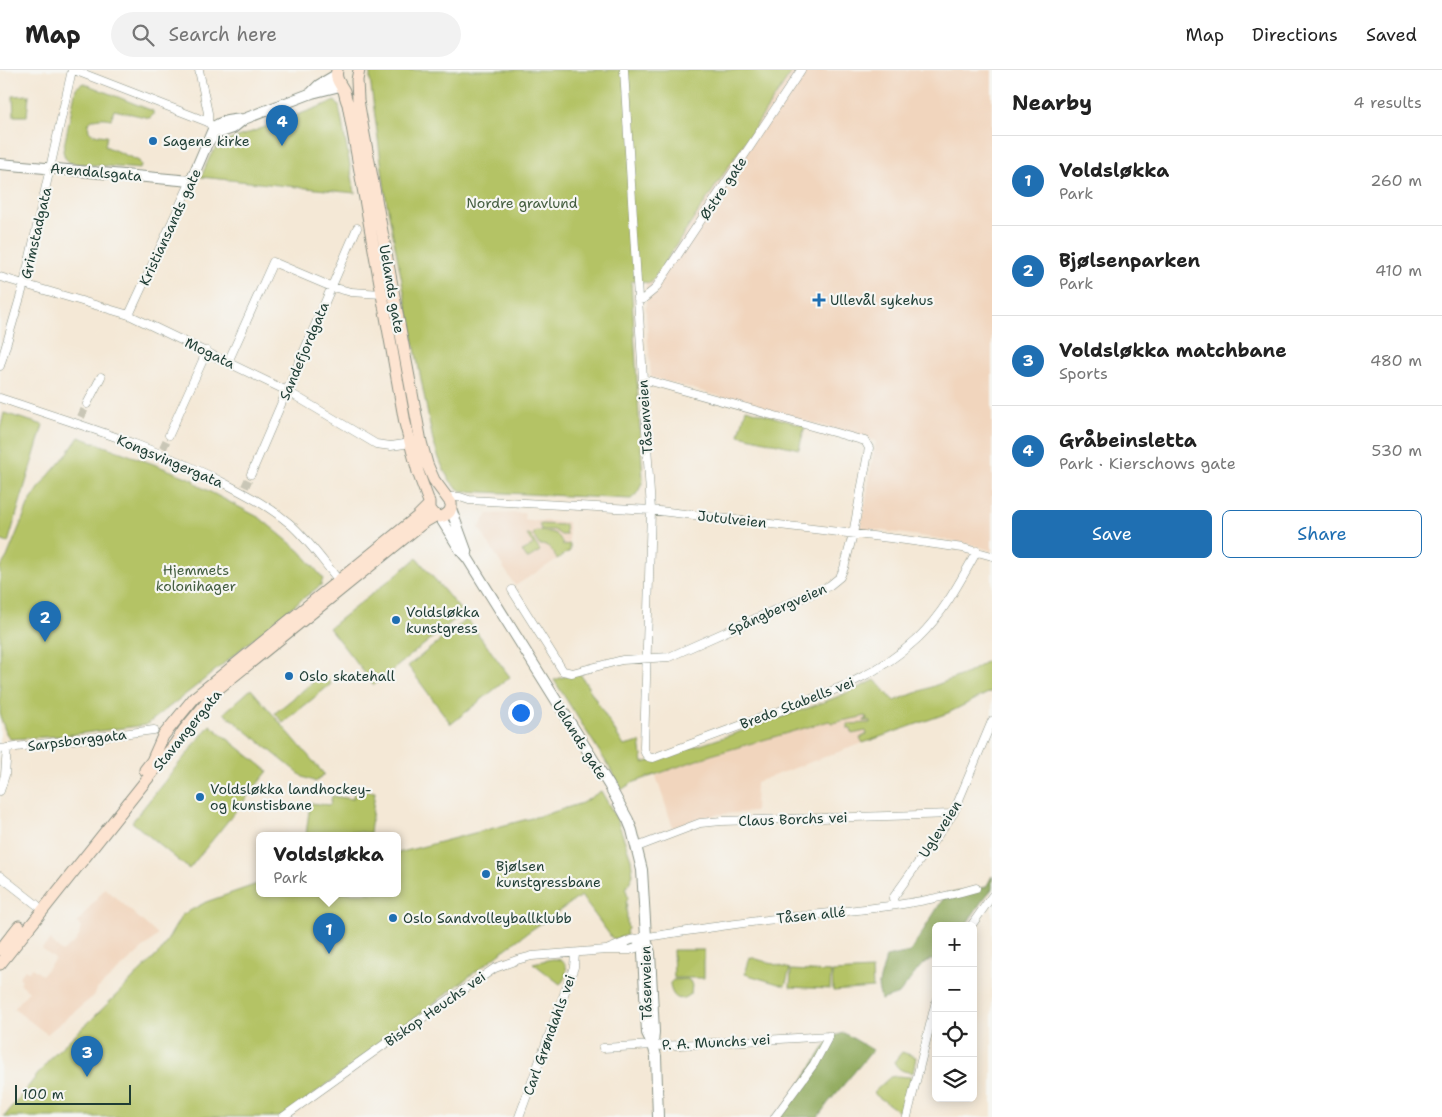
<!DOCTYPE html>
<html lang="en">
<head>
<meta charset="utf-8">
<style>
	:root { --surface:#fff; --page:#f2f2f2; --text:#222; --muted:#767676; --line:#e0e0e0; --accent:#1f6fb2 }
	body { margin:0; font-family:"Shantell Sans",sans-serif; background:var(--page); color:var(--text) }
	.controls { position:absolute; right:15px; bottom:15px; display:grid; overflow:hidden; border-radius:8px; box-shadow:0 2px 12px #0003 }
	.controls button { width:45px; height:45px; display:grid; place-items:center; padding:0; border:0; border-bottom:1px solid var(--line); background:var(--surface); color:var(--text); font:25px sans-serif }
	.scale { position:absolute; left:15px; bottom:12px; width:116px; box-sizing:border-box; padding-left:5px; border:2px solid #1f3d34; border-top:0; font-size:14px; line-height:18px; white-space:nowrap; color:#1f3d34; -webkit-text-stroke:4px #f6f6f2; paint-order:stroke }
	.you { position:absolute; left:520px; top:642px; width:18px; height:18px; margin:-12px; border:4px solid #fff; border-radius:50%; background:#1a73e8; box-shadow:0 0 0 8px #1a73e833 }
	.badge { display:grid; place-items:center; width:32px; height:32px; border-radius:50%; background:var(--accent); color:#fff; font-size:16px; font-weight:700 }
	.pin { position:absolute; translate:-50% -41px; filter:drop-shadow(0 1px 2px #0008) }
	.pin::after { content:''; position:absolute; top:26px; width:18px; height:15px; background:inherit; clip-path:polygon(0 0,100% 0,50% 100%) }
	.popup { position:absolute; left:256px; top:762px; width:145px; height:65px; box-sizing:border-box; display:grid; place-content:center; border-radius:8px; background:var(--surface); filter:drop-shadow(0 1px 4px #0005); font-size:16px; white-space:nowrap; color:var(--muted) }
	.popup b { font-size:19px; color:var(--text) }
	.popup::after { content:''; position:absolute; left:50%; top:100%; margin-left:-10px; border:10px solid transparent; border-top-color:var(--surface) }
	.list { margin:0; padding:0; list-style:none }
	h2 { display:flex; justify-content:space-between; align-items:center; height:65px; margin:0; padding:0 20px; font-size:21px }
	h2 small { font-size:16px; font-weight:400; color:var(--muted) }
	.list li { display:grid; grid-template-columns:32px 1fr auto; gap:15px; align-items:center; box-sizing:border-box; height:90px; padding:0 20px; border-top:1px solid var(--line) }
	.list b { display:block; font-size:19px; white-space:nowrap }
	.list p { margin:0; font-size:16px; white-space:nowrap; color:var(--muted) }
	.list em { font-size:16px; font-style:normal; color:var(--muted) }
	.actions { display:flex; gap:10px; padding:15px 20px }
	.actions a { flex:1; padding:11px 0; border:1px solid var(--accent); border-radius:8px; text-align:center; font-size:18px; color:var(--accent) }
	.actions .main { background:var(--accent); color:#fff }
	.icon { flex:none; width:28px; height:28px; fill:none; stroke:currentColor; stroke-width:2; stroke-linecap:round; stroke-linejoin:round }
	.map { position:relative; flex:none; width:992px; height:1047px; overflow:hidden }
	header { display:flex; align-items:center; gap:30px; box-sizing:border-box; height:70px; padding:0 25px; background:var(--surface); border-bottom:1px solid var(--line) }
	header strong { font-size:24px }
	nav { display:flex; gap:28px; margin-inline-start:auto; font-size:18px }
	.search { width:350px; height:45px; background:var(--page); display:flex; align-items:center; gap:12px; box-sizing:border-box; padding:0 18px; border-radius:28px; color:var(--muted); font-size:19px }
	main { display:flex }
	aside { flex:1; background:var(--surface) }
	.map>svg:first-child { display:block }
	.built { fill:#f1d5bd }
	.green { fill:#b4c365; stroke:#6a804c }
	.forest { fill:#8fa95a; stroke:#577347 }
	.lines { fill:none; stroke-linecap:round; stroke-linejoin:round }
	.minor-tunnel { stroke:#c9c6b6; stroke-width:8; stroke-dasharray:8 4; stroke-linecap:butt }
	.minor-casing { stroke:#8a9285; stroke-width:9 }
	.tertiary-casing { stroke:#8a9285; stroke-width:12 }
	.secondary-casing { stroke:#8a9285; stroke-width:13 }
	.minor { stroke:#fff; stroke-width:8 }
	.tertiary { stroke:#fff; stroke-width:10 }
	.secondary { stroke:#fde4d1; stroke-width:11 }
	.poi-dot { fill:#1f6fb2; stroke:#f6f6f2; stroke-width:2 }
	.labels { text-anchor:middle; stroke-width:4.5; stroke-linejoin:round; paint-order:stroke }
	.poi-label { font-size:14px; fill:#1f3d34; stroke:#f6f6f2; text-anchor:start }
	.street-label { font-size:14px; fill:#1f3d34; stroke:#f6f6f2 }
	.park-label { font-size:14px; fill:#445e40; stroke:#f6f6f2 }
</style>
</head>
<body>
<header>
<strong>Map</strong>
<div class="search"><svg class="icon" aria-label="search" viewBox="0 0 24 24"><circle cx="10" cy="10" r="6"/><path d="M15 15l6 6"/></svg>Search here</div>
<nav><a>Map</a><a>Directions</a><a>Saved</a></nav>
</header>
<main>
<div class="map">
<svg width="992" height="1047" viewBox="0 0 992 1047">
	<rect width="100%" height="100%" fill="#f6f6f2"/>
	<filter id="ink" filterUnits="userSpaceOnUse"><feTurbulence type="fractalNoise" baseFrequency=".02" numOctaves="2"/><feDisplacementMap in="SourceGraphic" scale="10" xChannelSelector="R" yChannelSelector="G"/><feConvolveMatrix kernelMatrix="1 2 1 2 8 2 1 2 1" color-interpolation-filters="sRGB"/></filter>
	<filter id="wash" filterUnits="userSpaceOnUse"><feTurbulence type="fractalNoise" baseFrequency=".0096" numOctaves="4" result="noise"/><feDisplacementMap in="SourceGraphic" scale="20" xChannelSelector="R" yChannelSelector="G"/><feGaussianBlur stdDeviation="1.12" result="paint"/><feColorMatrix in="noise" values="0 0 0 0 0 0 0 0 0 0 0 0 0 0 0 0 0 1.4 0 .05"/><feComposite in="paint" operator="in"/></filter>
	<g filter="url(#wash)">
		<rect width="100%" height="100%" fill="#f4e8d6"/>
		<path class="built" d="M793 0H992V481L977 476 949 470 861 458 876 371 651 307 646 246V213H652Z
			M524 443 525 450 568 452 570 481 515 516 479 458 488 444Z
			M866 646 870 653 848 654 851 659 866 661 867 663 860 668 863 673 756 712 755 742 721 744 699 748 673 758 656 706 671 699 711 685 829 651 832 653Z
			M105 818 158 865 97 919 95 925 47 964 14 939 29 921 20 913 22 910 19 907 25 899 29 902 32 898 42 905 55 889 42 879 50 870 62 882 76 871 79 866 81 857 77 853Z"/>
		<path class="green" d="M370 0H793L651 213 631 211 643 410C640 418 638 424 631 429L463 421C447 417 438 385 433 371L386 129 370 9Z
			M83 13 153 41V45L150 48 114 40 111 49C103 47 93 47 88 54L89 61 92 64 107 66 105 76 139 91 141 95 140 99 70 93 65 88 63 81 76 18Z
			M29 25 27 46H14L13 26Z
			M335 31 339 36 355 123 201 107C207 95 210 80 222 73Z
			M746 339 805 356 799 379 739 365Z
			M4 343 43 355 8 473 0 470V359Z
			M79 367 151 393 194 410 197 415 260 448 271 457 300 481 323 508 321 515 297 533 200 613 146 655 61 666 10 669 6 663 0 646V498L7 487 29 433 44 411 67 384Z
			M539 454 565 455 566 465H561L554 460H542Z
			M536 461C550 462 558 460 563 475L570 474V481L557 489C551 479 551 475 539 475L533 465Z
			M527 465H530L540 481 527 489 522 481 532 476 533 474Z
			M417 488 463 543 374 615 329 558Z
			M467 549 510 607 451 654 408 596Z
			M992 588V621L948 643 863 673 860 668 867 664 866 661 852 664 851 659H848V654L870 653V651H864V650L867 649 866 646 832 653 829 651 711 685 632 713 621 720 611 700 554 610 579 602 624 676 640 672 643 693C685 680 726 667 767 652 804 640 840 627 875 610L894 631 968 603Z
			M323 604 331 614 283 653 275 643Z
			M251 619 324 704 316 712 303 707 224 643Z
			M210 655 268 701 189 799 132 752Z
			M354 719 375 722 370 763 349 761 348 765H306L310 733 330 735 332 726 353 729Z
			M601 721 617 749 631 789 633 805 626 819 628 828 626 833 627 835 626 839C628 846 626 852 628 859L626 861 627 865 615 869 612 868 581 826 524 865 284 1047H4L54 984 91 950 161 881 182 845 206 832 260 813V823H398V783L547 744 582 733Z
			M673 880H704V908H674Z
			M750 887 790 899 785 916 745 904Z
			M552 889C553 889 559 889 560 890 571 894 566 910 560 914L533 893Z
			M791 900 831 902 830 919 790 917Z
			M872 900 873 918 833 921 832 902Z
			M687 909 690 911 692 915 691 924C679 934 671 927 670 913L673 910Z
			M902 982 916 987 913 1003C903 1001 899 1001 894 992Z
			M896 1006 911 1007 902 1044 873 1023 890 1007Z"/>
		<path class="forest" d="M992 806V819L982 831 965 856H936V890H929L920 897 899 924 881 930 878 917 886 887 910 882 946 824 986 817Z
			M844 963 873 980 828 1033 818 1047H779L831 967Z"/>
	</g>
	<g filter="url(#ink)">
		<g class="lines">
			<path class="minor-tunnel" d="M81 347 87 334
				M163 378 169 365
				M245 417 251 404"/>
			<g class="minor-casing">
				<path id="minor" d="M74 0 208 52 216 61
					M199 0 208 43V52
					M624 0 651 440 644 677C644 683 647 688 653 688 693 673 732 659 771 644 823 625 876 608 918 568 943 544 960 512 977 481
					M0 207 129 245 287 321 376 374 391 376 411 373
					M638 230 643 229 655 219 801 0
					M129 245 191 111
					M228 292 273 192 332 217 351 222 382 224
					M0 296 24 214 72 0
					M0 328C77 354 156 377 228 415 249 426 270 437 289 453 309 470 324 493 341 513
					M87 334 101 307
					M169 365 207 281
					M251 404 357 158
					M448 427H460L469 430 651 440 898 469 963 478 992 486
					M512 520 563 601 572 603 622 590 669 587 829 516 840 507 844 498 853 464 869 378 865 371 643 309
					M0 679 154 660
					M0 721 5 705 7 678
					M637 777 700 753 722 751 953 744
					M0 806 37 835
					M894 835 893 828 953 744 992 651
					M971 856 992 826
					M609 879 631 870 646 867C695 860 744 852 793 847 854 840 916 836 976 818
					M603 978 653 975 663 976 829 966
					M283 1047 389 971 495 898 517 890 532 886 606 880H630L636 878 646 867
					M519 1047 574 897 575 883
					M775 1047 814 994 829 966
					M907 1047 936 931"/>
			</g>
			<g class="tertiary-casing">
				<path id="tertiary" d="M312 22 319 15 336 5
					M210 70 218 63 233 58 244 49 312 23 340 16
					M0 94 191 111 214 57C223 50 233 50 244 49
					M451 439 467 483
					M440 447 461 481 468 489 609 715 628 750 632 760 642 800 646 867 643 883 647 963 653 975 656 986 658 1047
					M646 869 650 883 654 962 653 974"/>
			</g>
			<g class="secondary-casing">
				<path id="secondary" d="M337 0C335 10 340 13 344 21 345 25 346 30 348 34L405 353 418 402 429 432V439L433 444 440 447C448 445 452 441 451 433L434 410 427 394 421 372 363 59 358 30 357 10 359 0
					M145 700 152 691 163 666 194 628 417 447 428 436
					M0 880 19 856
					M0 894 175 674 184 660 219 618 423 453 435 446"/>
			</g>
			<use href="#minor" class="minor"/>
			<use href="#tertiary" class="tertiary"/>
			<use href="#secondary" class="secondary"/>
		</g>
	</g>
	<g class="poi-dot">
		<circle cx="153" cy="71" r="5"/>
		<path d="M816.5 222.5h5v5h5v5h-5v5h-5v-5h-5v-5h5z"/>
		<circle cx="396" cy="550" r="5"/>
		<circle cx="289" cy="606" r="5"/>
		<circle cx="200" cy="727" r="5"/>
		<circle cx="486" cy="804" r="5"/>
		<circle cx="393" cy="848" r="5"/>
	</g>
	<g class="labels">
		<g class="poi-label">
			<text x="163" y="76">Sagene kirke</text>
			<text x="830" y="235">Ullevål sykehus</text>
			<text x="406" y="547">Voldsløkka<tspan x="406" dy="16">kunstgress</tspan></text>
			<text x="299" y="611">Oslo skatehall</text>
			<text x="210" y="724">Voldsløkka landhockey-<tspan x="210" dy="16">og kunstisbane</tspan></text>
			<text x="496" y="801">Bjølsen<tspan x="496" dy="16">kunstgressbane</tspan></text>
			<text x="403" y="853">Oslo Sandvolleyballklubb</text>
		</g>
		<g class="street-label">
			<text transform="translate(96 102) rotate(5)" y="5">Arendalsgata</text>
			<text transform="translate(723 118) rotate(-56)" y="5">Østre gate</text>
			<text transform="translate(170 157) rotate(-65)" y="5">Kristiansands gate</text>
			<text transform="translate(36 163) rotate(-77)" y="5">Grimstadgata</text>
			<text transform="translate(392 219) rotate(80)" y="5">Uelands gate</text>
			<text transform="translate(304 281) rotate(-67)" y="5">Sandefjordgata</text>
			<text transform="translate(210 283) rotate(26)" y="5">Mogata</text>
			<text transform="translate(645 347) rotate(-94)" y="5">Tåsenveien</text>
			<text transform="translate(170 391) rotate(23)" y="5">Kongsvingergata</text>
			<text transform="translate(732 449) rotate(6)" y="5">Jutulveien</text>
			<text transform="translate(777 539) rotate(-24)" y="5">Spångbergveien</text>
			<text transform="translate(797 633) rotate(-21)" y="5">Bredo Stabells vei</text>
			<text transform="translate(187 660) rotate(-51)" y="5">Stavangergata</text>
			<text transform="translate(77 670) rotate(-7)" y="5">Sarpsborggata</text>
			<text transform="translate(580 670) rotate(58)" y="5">Uelands gate</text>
			<text transform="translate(793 749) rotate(-2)" y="5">Claus Borchs vei</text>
			<text transform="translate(940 759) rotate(-57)" y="5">Ugleveien</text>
			<text transform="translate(811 845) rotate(-6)" y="5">Tåsen allé</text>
			<text transform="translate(646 913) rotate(-91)" y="5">Tåsenveien</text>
			<text transform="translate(435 939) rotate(-35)" y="5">Biskop Heuchs vei</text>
			<text transform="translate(549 965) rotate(-70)" y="5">Carl Grøndahls vei</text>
			<text transform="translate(716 972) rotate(-3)" y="5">P. A. Munchs vei</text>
		</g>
		<g class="park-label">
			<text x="522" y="138">Nordre gravlund</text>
			<text x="196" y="505">Hjemmets<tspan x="196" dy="16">kolonihager</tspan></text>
		</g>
	</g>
</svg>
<div class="controls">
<button>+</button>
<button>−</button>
<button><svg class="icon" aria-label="locate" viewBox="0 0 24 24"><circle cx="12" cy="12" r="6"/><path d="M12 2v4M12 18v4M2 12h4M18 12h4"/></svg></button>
<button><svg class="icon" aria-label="layers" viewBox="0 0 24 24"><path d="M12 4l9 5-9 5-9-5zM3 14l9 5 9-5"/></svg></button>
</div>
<div class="scale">100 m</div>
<div class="you"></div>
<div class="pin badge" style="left:329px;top:884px">1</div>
<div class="popup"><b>Voldsløkka</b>Park</div>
<div class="pin badge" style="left:45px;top:572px">2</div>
<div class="pin badge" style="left:87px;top:1007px">3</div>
<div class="pin badge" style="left:282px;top:76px">4</div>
</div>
<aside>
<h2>Nearby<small>4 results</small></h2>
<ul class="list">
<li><span class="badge">1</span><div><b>Voldsløkka</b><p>Park</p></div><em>260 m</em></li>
<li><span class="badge">2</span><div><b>Bjølsenparken</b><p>Park</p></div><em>410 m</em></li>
<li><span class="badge">3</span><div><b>Voldsløkka matchbane</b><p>Sports</p></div><em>480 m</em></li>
<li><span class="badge">4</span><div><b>Gråbeinsletta</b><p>Park · Kierschows gate</p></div><em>530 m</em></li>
</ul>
<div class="actions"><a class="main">Save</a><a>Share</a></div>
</aside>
</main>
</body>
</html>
